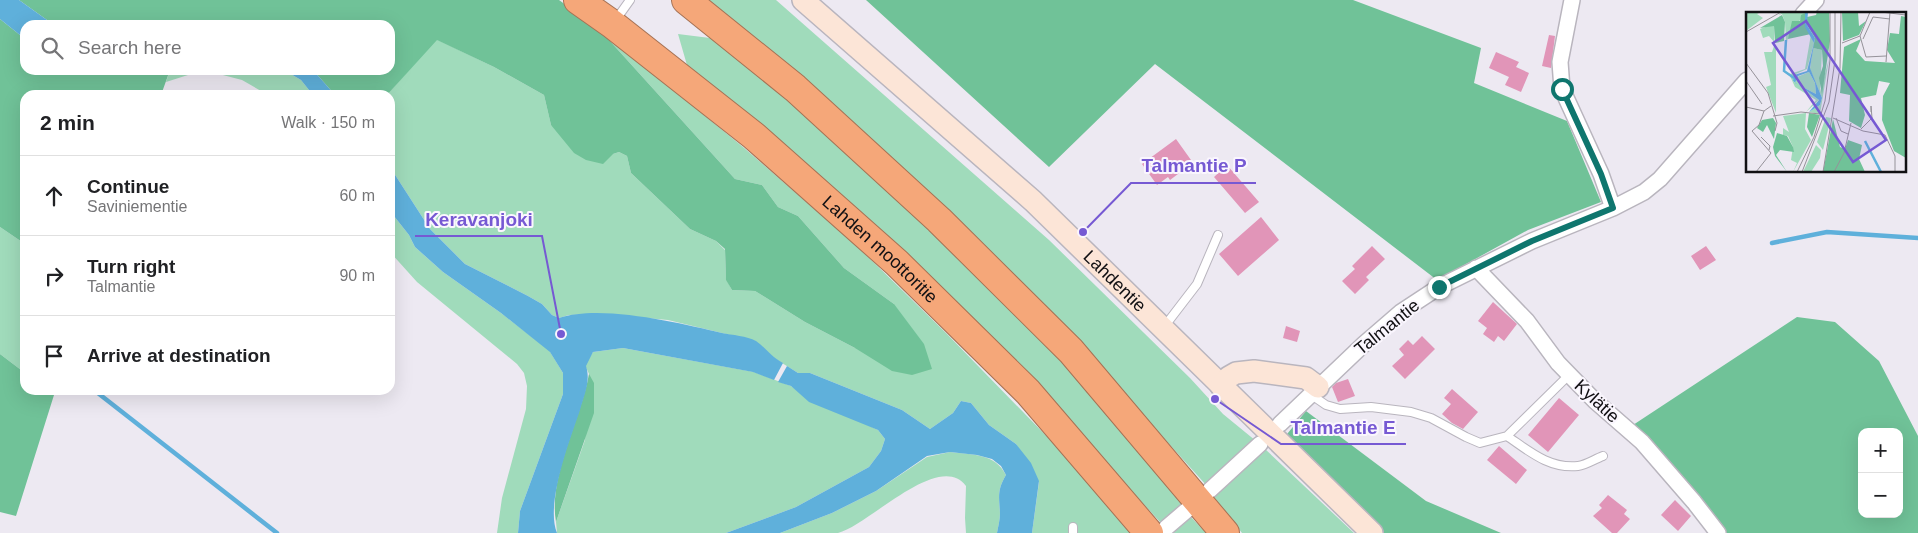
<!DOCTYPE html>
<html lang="en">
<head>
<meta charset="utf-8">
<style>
	:root { --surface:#fff; --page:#f6f6f6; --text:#202124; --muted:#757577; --line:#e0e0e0 }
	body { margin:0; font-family:Helvetica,sans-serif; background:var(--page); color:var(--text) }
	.controls { position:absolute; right:15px; bottom:15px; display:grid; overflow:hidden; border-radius:10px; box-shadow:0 5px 20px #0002 }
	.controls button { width:45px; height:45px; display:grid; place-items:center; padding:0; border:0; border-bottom:1px solid var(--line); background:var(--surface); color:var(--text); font:25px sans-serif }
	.stop { position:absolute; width:15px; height:15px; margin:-11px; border:4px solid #0f766e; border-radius:50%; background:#fff }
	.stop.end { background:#0f766e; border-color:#fff; box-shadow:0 1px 5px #0008 }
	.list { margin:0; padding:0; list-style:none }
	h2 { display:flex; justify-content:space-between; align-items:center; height:65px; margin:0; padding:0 20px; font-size:21px }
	h2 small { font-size:16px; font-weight:400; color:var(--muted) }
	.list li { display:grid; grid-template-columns:32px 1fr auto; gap:15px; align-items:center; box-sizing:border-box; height:80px; padding:0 20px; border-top:1px solid var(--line) }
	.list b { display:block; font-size:19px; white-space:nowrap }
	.list p { margin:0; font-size:16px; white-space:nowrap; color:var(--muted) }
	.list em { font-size:16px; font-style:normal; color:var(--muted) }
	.icon { flex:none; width:28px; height:28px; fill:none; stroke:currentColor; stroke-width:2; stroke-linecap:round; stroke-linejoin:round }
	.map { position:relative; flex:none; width:1918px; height:533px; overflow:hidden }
	.search { position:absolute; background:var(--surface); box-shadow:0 5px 20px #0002; left:20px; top:20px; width:375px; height:55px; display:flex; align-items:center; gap:12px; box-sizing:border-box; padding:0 18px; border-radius:15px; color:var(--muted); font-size:19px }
	.panel { position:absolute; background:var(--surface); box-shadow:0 5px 20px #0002; left:20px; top:90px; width:375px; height:305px; border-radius:15px }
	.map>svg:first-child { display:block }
	.green { fill:#a0dbbb }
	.forest { fill:#70c298; fill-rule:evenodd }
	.water { fill:#5fb0db }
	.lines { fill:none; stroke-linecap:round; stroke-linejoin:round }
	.stream { stroke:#5fb0db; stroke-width:4.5 }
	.building { fill:#e195b8 }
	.lane-casing { stroke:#b9b5be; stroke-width:10 }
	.street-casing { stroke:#b9b5be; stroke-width:18 }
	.secondary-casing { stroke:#b9b5be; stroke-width:24 }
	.highway-casing { stroke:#a57255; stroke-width:30 }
	.lane { stroke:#fff; stroke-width:8 }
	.street { stroke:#fff; stroke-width:15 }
	.secondary { stroke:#fce5d7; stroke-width:21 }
	.highway { stroke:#f5a779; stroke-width:28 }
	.route { stroke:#0f766e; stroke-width:6 }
	.labels { text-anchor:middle; stroke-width:4; stroke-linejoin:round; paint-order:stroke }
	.street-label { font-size:18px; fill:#111013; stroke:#faf6fe }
	.inset-river { fill:none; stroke:#5fb0db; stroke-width:2.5 }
	.inset-road { fill:none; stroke:#959299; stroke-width:1 }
	.view { fill:#7659d3; fill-opacity:0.15; stroke:#7659d3; stroke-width:2.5 }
	.inset-edge { fill:none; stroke:#111013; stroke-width:2.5 }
	.leader { fill:none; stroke:#7659d3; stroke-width:2 }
	.callout-dot { fill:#7659d3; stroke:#faf6fe; stroke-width:2 }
	.callout-label { font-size:19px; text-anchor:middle; font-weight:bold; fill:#7659d3; stroke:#faf6fe; stroke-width:4; stroke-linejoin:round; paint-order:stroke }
</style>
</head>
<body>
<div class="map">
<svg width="1918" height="533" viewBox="0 0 1918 533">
	<rect width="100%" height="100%" fill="#ede9f2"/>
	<path class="green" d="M700 0H776L1049 240 1190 378 1223 414 1256 441 1207 486 1047 309Z
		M599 29 743 147 859 248 946 333 1059 449 1131 533H1032L1039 482 1016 444 989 425 971 403 961 401 953 413 930 429 902 410 810 373H798L774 358 755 341 668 320 602 314 569 315 559 318 552 315 542 304 528 296 465 264 430 229 390 167V95H387L436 39 494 67 544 95 551 125 613 154 619 152 627 156 631 173 690 229 716 241 725 250 726 279 732 290 755 291 805 322 855 348 894 304 844 268 798 216 778 207 762 185 735 179Z
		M678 34 718 39 805 112 959 254 1060 354 1184 502 1161 523 1026 376 689 72Z
		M170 70H284L301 80 313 95H268L242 80 219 74 188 75 166 82Z
		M390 211 409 235 415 247 443 272 501 313 549 350 563 373V394L520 511 518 533H497L502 498 526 409 527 386 524 373 517 364 417 282 390 252Z
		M0 227 25 244V373L0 354Z
		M623 348 754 372 791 386 798 391 878 430 885 439 881 451 869 467 796 507 726 533H557L556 522 585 440 589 374 585 365 593 352Z
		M1265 449 1354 533H1242L1213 496Z
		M950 452C972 455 995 453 1006 475 997 490 999 497 1000 513 1000 520 998 527 997 533H966L965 518 966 486C939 450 869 525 838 533 833 533 827 533 822 533 808 533 794 533 780 533L832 513 876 491 927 457Z
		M1191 517 1206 533H1172Z"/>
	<path class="forest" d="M19 0H559L599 29 735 179 762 185 778 207 798 216 844 268 894 304 924 344 932 369 912 375 892 371 855 348 805 322 755 291 732 290 726 280 725 249 716 241 690 229 631 173 627 156 619 152 613 154 603 164 586 160 574 153 551 125 544 95 494 67 437 40 387 95H335L313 70H390V25H243L171 20 113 25H54Z
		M866 0H1353L1481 48 1474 83 1567 121 1601 202 1528 230 1437 280 1155 64 1049 167Z
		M0 19 25 39V70H170L161 95H25V244L0 227Z
		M1797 317 1835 322 1879 361 1918 436V533H1723L1633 425ZM1862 432H1899V514H1862Z
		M0 354 25 373V390H47L54 395 16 516 0 512Z
		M589 374 594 383V413L556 522C548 477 581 419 589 374Z
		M1306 411 1426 501 1501 533H1382L1283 439Z"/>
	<path class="water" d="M0 0H19L54 25H25V39L0 19Z
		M171 20 243 25H113Z
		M284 70H313L335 95H313L301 80Z
		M390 167 430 229 465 264 528 296 542 304 552 315 559 318C601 304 679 323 722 333 732 335 747 336 756 341 766 348 771 357 783 363L774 380 753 372 623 348 593 352 586 366C591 381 584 395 580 410 570 440 545 504 557 533H518L520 511 563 394V373L550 352 501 313 443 272 415 247 409 235 390 211Z
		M787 366 798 373H810L902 410 930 429 953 413 961 401 971 403 989 425 1016 444 1031 463 1039 481 1032 533H997C998 527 1000 520 1000 513 999 497 997 490 1006 475L1001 466 992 459 977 455 950 452 927 456 876 491 832 513 780 533H726L796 507 869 467 881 451 885 439 878 430 809 402 791 386 778 382Z"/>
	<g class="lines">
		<path class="stream" d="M1772 243 1827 232 1918 238
			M94 390 277 533"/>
	</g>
	<path class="building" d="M1549 35 1555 36 1551 68 1542 66Z
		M1496 52 1519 62 1516 67 1529 73 1521 92 1505 85 1509 77 1489 68Z
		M1176 139 1191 160 1184 165 1186 168 1170 180 1168 177 1157 185 1142 164Z
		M1227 165 1259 202 1245 213 1214 177Z
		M1261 217 1279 240 1238 276 1219 254Z
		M1372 246 1385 259 1366 277 1369 280 1355 294 1342 281 1355 269 1352 266Z
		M1706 246 1716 260 1700 270 1691 256Z
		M1493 302 1517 324 1504 341 1498 336 1494 342 1483 334 1487 328 1478 321Z
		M1286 326 1300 331 1297 342 1283 338Z
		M1422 336 1435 349 1405 379 1392 366 1404 355 1399 349 1408 340 1413 345Z
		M1348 379 1355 396 1338 402 1332 387 1336 383Z
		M1452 389 1478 412 1463 429 1452 423 1442 414 1451 404 1444 398Z
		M1559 398 1579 415 1548 452 1528 435Z
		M1499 446 1527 470 1516 484 1487 460Z
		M1608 495 1627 510 1624 514 1630 519 1617 533H1612L1593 516 1602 508 1599 505Z
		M1675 500 1691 516 1678 531 1661 515Z"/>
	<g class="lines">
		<g class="lane-casing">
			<path id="lane" d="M615 21 630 0
				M1164 327 1197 284 1218 235
				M1310 394 1326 405 1340 409 1371 407 1411 412 1431 418 1466 437 1480 443 1507 436 1569 375
				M1507 436C1529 451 1549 469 1578 466 1586 465 1595 459 1603 456
				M1073 533V527"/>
		</g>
		<g class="street-casing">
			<path id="street" d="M1572 0 1560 62 1562 89 1601 174 1613 208
				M1803 14 1816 0
				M1476 268 1527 321 1558 363 1595 401 1642 442 1694 502 1718 533
				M1280 424 1364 344 1401 312 1439 287 1532 241 1613 208 1644 192 1660 179 1747 80
				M1210 490 1260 444
				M1166 528 1187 510"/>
		</g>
		<g class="secondary-casing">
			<g id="secondary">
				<path id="s1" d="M803 0 1033 201 1372 533"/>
				<path d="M1221 386 1229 377 1236 373 1254 371 1306 378 1318 387"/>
			</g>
		</g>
		<g class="highway-casing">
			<g id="highway">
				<path id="s2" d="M578 0 612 24 754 136 897 263 1028 392 1149 533"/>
				<path d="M686 0 795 88 939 220 1071 351 1225 533"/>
			</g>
		</g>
		<use href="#lane" class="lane"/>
		<use href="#street" class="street"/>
		<use href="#secondary" class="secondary"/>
		<use href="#highway" class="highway"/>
	</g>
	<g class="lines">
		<path class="route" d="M1439 287 1532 241 1613 208 1601 174 1562 89"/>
	</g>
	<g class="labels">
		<g class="street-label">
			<text dy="6" stroke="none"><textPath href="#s2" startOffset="392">Lahden moottoritie</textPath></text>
			<text dy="6" stroke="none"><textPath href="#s1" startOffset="420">Lahdentie</textPath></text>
			<text transform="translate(1387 327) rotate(-39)" y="6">Talmantie</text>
			<text transform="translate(1597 401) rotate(43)" y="6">Kylätie</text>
		</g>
	</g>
	<g transform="translate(1746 12)">
		<rect width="160" height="160" fill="#ede9f2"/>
		<path d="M0 0H15L11 2 17 6 0 19ZM37 0H59L40 30 39 10 36 2 32 3ZM25 13 28 14V30L23 24 17 26 14 17ZM65 22 68 31 61 57 50 62 47 69 73 88 60 100 70 88 49 75 44 64 38 60V48L39 59 44 62 59 57ZM28 34 30 37V101L20 75 25 73 18 40H26ZM67 36 76 38 74 80 83 47 74 102 63 100 74 93 76 86 64 57ZM63 60 69 71 70 82 49 71 51 65ZM60 101 59 117 65 128 47 160 51 151 45 148 47 135 42 124 37 123V116L43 120 37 104ZM80 105 85 106 77 138 71 130ZM70 133 75 138 74 146 65 160H57Z" fill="#a0dbbb"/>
		<path d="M71 0H83L84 29 76 82 73 66 77 54 76 38 67 36 69 26 61 13V5L70 3ZM96 0H112L113 14 120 9 113 23 97 29ZM59 1V13L65 22 42 27 46 9H54L55 3ZM36 3 39 10 38 29 29 31 28 14 14 16ZM155 4 160 5V146L148 139 136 108 137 84 144 71 133 69 130 83 115 86 119 103 115 116 103 109 104 83 94 81 98 35 115 27 110 39 119 49 149 51 141 38 144 21 153 22ZM63 101 74 103 66 125 61 115ZM27 106 30 111 28 127 21 113 17 120 11 116 16 108ZM87 107 94 135 99 137 102 128 116 133 113 147 119 160H77ZM31 121 41 124 47 135 48 140 34 138 30 143 41 160 29 144 27 135Z" fill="#70c298"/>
		<path d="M59 0H62L61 13 69 26 64 56 76 86 74 93 63 100 73 88 47 69 48 63 61 59 68 31 59 15ZM63 60 69 71 70 82 49 71 52 64Z" fill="#5fb0db" fill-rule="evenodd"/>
		<path class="inset-river" d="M40 28 38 59 48 66M119 129 135 160"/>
		<path class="inset-road" d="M135 0 160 3M0 20 35 0M114 24 120 45 140 44M117 27 127 5 144 7M96 31 114 24 124 0M140 50 144 0M0 51 22 81 31 111 29 119M0 69 16 92M0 95 18 99M27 104 55 100 74 102M87 106 117 119 139 123 149 144V160M90 106 95 119 102 122M115 117 126 106 125 94V100M15 125 24 134 23 138M10 160 25 141 6 119 13 113 18 99 25 94M51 160 68 125 79 89 84 48V0M56 160 83 90 89 48V0M77 160 94 56 95 0M88 160 98 141 105 111"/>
		<path class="view" d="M60 9 140 128 107 150 27 31Z"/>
		<rect width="160" height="160" class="inset-edge"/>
	</g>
	<path class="leader" d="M1083 232L1131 183H1256M561 334L542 236H415M1215 399L1281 444H1406"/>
	<g class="callout-dot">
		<circle cx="1083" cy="232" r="5"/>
		<circle cx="561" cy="334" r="5"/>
		<circle cx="1215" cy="399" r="5"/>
	</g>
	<g class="callout-label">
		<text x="1194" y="172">Talmantie P</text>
		<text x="479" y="226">Keravanjoki</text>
		<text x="1343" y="434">Talmantie E</text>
	</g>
</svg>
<div class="controls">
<button>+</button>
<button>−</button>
</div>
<div class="stop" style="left:1562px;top:89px"></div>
<div class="stop end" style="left:1439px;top:287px"></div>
<div class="search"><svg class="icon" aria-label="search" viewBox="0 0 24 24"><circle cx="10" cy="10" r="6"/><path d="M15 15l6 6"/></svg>Search here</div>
<section class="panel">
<h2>2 min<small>Walk · 150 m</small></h2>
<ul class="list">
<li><svg class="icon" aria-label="ahead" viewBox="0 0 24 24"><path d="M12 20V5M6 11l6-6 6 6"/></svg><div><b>Continue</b><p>Saviniementie</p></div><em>60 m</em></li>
<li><svg class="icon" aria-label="right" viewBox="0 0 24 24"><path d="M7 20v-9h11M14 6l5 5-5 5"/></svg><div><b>Turn right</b><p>Talmantie</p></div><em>90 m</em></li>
<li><svg class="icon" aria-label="arrive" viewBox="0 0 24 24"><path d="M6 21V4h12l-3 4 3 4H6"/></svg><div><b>Arrive at destination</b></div></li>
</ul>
</section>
</div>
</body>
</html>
